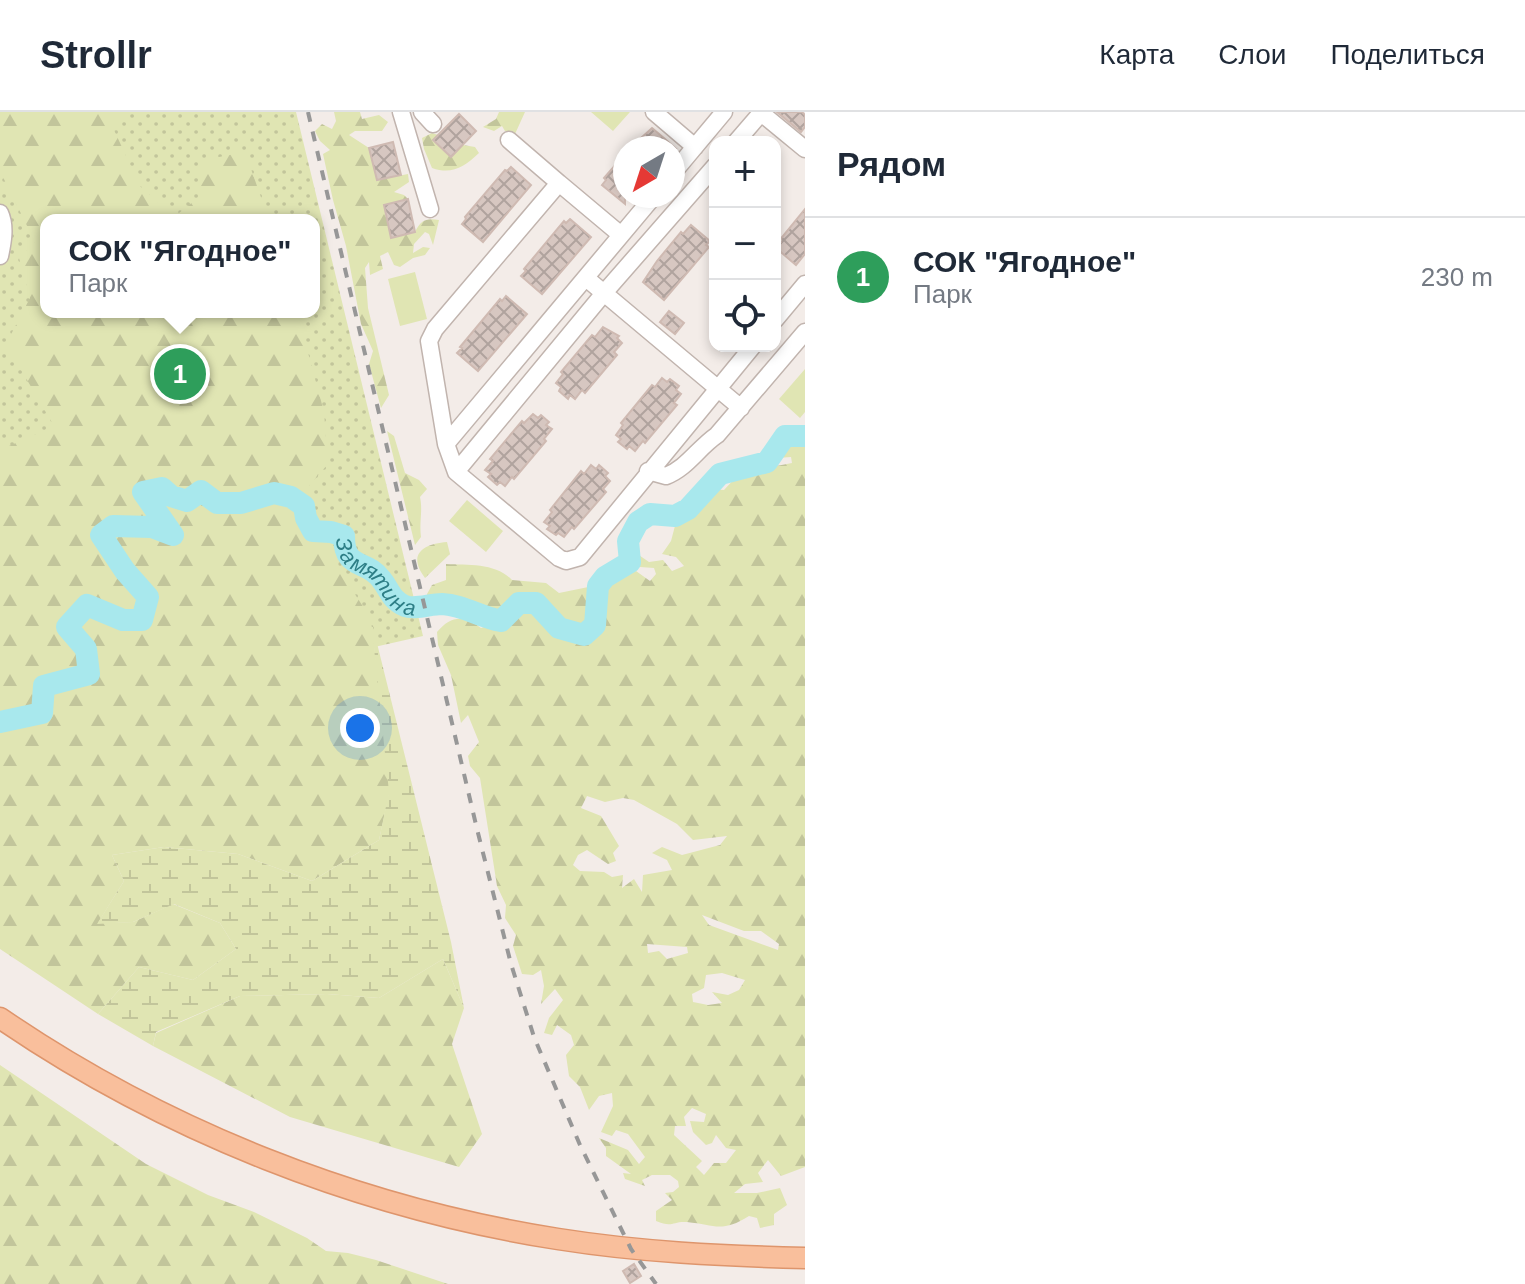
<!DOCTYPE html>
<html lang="ru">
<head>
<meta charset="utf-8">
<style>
	:root { --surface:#fff; --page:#f6f6f7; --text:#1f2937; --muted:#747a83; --line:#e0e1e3; --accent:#ee244a }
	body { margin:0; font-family:Arial,sans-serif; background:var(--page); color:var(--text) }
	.controls { position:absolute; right:24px; top:24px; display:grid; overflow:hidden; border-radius:16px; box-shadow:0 4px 12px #0003 }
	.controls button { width:72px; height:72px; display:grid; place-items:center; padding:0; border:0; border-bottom:2px solid var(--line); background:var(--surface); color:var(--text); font:40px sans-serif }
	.compass { position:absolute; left:613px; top:24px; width:72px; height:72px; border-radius:50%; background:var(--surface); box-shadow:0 4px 12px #0003; rotate:219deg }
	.you { position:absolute; left:360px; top:616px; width:28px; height:28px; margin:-20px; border:6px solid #fff; border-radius:50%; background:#1a73e8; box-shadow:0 0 0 12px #1a73e833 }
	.badge { display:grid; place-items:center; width:52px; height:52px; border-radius:50%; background:var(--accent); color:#fff; font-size:26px; font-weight:700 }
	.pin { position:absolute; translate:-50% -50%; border:4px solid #fff; box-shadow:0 2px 8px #0006 }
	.popup { position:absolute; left:40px; top:102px; width:280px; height:104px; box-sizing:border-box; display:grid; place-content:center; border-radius:16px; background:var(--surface); filter:drop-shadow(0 2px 6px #0005); font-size:26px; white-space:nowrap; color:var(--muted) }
	.popup b { font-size:30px; color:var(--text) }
	.popup::after { content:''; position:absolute; left:50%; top:100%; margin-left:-16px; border:16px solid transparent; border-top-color:var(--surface) }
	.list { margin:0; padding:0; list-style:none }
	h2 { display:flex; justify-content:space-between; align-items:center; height:104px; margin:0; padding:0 32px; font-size:34px }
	h2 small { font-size:26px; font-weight:400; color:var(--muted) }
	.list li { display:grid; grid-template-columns:52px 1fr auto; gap:24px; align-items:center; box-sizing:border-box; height:120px; padding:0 32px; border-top:2px solid var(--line) }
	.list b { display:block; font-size:30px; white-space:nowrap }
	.list p { margin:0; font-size:26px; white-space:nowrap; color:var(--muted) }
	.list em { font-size:26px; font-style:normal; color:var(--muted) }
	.icon { flex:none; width:44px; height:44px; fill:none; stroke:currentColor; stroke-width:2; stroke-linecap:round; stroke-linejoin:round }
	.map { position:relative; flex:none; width:805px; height:1172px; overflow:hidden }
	header { display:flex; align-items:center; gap:48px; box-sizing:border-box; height:112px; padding:0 40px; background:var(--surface); border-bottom:2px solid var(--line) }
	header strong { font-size:38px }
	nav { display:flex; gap:44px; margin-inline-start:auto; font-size:28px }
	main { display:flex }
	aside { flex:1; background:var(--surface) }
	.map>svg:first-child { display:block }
	.grass { fill:url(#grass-dots); fill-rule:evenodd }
	.forest { fill:url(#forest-firs); fill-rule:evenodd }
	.wetland { fill:url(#wetland-marsh) }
	.pitch { fill:#e0e5b3 }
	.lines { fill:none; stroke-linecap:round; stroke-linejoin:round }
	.river { stroke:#a8e8ed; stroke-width:22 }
	.building { fill:url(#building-cross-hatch); stroke:#cfbab2; stroke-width:2 }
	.minor-casing { stroke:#c1b4ae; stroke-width:19 }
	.major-casing { stroke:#de956c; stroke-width:23 }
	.minor { stroke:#fff; stroke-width:16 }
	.major { stroke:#f9bf9c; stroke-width:20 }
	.rail { stroke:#979797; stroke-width:4; stroke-dasharray:10 10; stroke-linecap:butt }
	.labels { text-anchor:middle; stroke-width:6; stroke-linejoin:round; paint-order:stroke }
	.water-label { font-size:22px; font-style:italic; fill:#2d7e86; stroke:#fff }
</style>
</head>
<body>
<header>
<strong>Strollr</strong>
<nav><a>Карта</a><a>Слои</a><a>Поделиться</a></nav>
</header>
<main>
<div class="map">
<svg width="805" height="1172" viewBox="0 0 805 1172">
	<defs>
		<pattern id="grass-dots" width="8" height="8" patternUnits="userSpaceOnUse" patternTransform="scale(2)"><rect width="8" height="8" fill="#e0e5b3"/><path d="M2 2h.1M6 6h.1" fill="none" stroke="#c2c59b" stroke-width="1.8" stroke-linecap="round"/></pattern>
		<pattern id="forest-firs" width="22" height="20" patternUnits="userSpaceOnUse" patternTransform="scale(2)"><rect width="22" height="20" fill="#e0e5b3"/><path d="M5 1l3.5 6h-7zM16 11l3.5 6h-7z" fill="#c2c59b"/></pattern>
		<pattern id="wetland-marsh" width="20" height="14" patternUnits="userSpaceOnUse" patternTransform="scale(2)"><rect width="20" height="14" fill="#e0e5b3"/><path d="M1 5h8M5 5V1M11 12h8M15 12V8" fill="none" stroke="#c2c59b"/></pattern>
		<pattern id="building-cross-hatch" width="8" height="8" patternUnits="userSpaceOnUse" patternTransform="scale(2)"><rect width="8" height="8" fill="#d7c7c1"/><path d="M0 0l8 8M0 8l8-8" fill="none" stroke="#b0a39e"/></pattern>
	</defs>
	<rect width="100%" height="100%" fill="#f3ece8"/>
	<path class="grass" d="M0 0H296L423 524 0 620ZM46 108H314V200H46Z"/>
	<path class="forest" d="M0 0H121L114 18 140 74 174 105 199 85 198 49 245 40 269 108H46V200H297L324 300 328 352 301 383 318 411 341 406 338 456 371 507 391 674 379 728 312 769 238 742 164 735 112 743 124 769 98 811 133 810 173 792 220 811 236 837 193 868 139 855 98 902 0 837V338L54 314 6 232 30 186 19 146 35 130 0 59Z
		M334 0H360L362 7 379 3 388 10 382 19H355L349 23 369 36 377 68 408 62 409 70 394 80 404 83 408 87 384 93 391 126 415 120C421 108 426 106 439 108L433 133 429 122 425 120 414 132 413 141 423 135 430 136 425 143 413 146 400 155 394 153 388 140 380 144 383 157 370 163 369 150 365 156 368 196 389 283 381 296 369 252 373 239 361 212 346 134 333 88 323 42 330 38 320 29 315 19 322 12 332 17 336 9Z
		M499 0H525L515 22 505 19 502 14 494 19 483 15 496 7Z
		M432 21 438 23 434 28 451 45 463 33 475 35 479 41C464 55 452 63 432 56L424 37 422 26Z
		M387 319 394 324 405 361 419 368 427 377 420 385C423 399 419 410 421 425L415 433Z
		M776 328 805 330V1055L781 1064 768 1048 758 1061 763 1070 745 1072 734 1081H757L780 1076 787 1093 774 1102V1113L760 1116 757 1106 749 1104C722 1121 715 1113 687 1110 672 1109 673 1116 656 1109V1099L672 1088 665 1081 673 1080 679 1075 678 1069 670 1063H652L642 1068 645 1074 625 1067 623 1061 631 1062 606 1044V1036L599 1026 628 1038 639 1052 645 1045 628 1022 616 1018 612 1024 601 1020 613 994 612 981 599 984 589 998 580 975 569 964 566 943 574 933 571 923 557 913 552 923 544 921 549 906 563 888 555 877 541 892 544 874 541 858 533 863 522 862 513 834 516 823 505 806 506 793 497 774 480 666 470 654 468 644 479 630 468 603 461 611 451 563 438 533 437 520C451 503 465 503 481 516L490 513 489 502 479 492H467L452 501 441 487 438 500 428 495 427 482 432 473 446 468V452C469 453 496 451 512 468L546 471 559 481 603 472 636 459 650 469 656 462 654 456 640 455 633 439 649 450 663 448 672 459 684 454 676 445 662 442 671 429 676 410 690 402 694 387 703 386 709 377 724 378 738 363 745 360 792 351 791 345 764 347 767 336ZM587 684 605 690 623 686 634 688 677 712 693 728 727 724 720 733 682 743 662 735 652 741 667 748 672 758 643 763 642 780 634 767 622 776 623 763 612 765 604 760 580 759 573 753 578 743 587 738 608 752 616 749 613 741 619 734 601 704 581 696ZM702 803 744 819H761L779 832 778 838 709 813ZM647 832 687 835 688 841 667 847 659 839 648 841ZM722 861 745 868 739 878 728 883 712 880 722 891 708 893 693 890 692 882 704 876 706 863ZM692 996 706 1002 704 1010 690 1009 693 1020 706 1033 712 1031 716 1023 726 1036 736 1038 726 1051H714L704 1063 696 1055 702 1049 674 1023 675 1014H686L684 1005Z
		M447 430 450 442 425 466C407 442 423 432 447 430Z
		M443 847 464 896 452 932 482 1022 459 1055 290 1005 153 934 156 921 240 884 327 882 379 886Z
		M0 953 146 1052 208 1083 254 1100 307 1126 326 1139 348 1141 376 1148 448 1172H0Z"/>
	<path class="wetland" d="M371 507 451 830 464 896 443 847 379 886 327 882 240 884 156 920 153 934 98 902 139 855 193 868 236 837 220 811 174 792 133 810 97 812 124 769 112 743 164 735 238 742 312 769 379 728 389 680Z"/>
	<path class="pitch" d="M591 0H630L613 19Z
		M415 160 427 207 400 214 388 167Z
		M805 257V300L800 306 779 287Z
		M467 388 503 419 486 440 449 409Z"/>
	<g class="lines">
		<path class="river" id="s1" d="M0 610 42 601 44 574 89 562 86 537 67 515 87 493 123 508H142L148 485 125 459 101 423 113 414 152 415 173 423 143 380 162 376 171 384 187 389 201 379 217 391H241L274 381 291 385 304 394 306 406 313 419 331 420 344 424C344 459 367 447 381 467 390 478 391 488 405 494 415 498 430 492 442 492 463 493 480 505 501 509L519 491H536L559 516 584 523 595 513 598 474 605 465 630 450 628 429 638 410 650 402 675 404 688 397 720 362 767 350 785 324H805"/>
	</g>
	<path class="building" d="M777 0H802L805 3V15L801 20Z
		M459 2 476 19 451 45 433 28Z
		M652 16 665 27 675 36H630Z
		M393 30 401 63 377 68 369 36Z
		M625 42V92L602 73 606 68 604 66Z
		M511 55 531 73 483 130 462 112 466 107 465 105 505 58 507 59Z
		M408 87 415 120 391 126 384 93Z
		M805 97V142L796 153 776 136 781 130 779 129Z
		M570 107 591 125 542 182 521 164 526 159 524 157 564 109 566 111Z
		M691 113 710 129 706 133 709 135 664 188 643 170 657 149 681 120 683 122Z
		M506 184 527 202 478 259 457 241 462 236 460 235 500 187 502 189Z
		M669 199 684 211 675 222 660 210Z
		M603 215 619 224 617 226 622 231 614 240 617 243 585 281 582 278 575 287 570 283 568 287 559 279 561 275 556 271 563 262 561 260 592 223 595 225Z
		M662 266 667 270 670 267 679 274 676 278 681 282 674 291 677 293 645 331 643 329 635 339 629 334 627 337 618 330 621 327 616 323 623 313 621 311 652 273 655 275Z
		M533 302 538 306 541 303 549 310 546 313 552 317 544 327 546 329 514 367 512 365 505 374 500 370 497 373 488 365 491 362 485 358 493 349 490 347 522 309 524 311Z
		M591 353 596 357 599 353 608 361 605 364 610 369 603 377 606 380 574 417 572 415 564 425 558 421 556 423 547 417 550 414 544 410 552 400 550 398 581 359 584 362Z
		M634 1152 641 1164 630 1171 623 1159Z"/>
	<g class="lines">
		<g class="minor-casing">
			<path id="minor" d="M401 0 430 97
				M422 0 433 12
				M654 0 695 35
				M760 0 805 37
				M509 28 559 71
				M736 30 761 1
				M673 61 724 0
				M0 101C6 114 3 130 0 144
				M621 123 559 71 435 217 429 229 446 332 456 360 559 446 566 449 580 445 753 234
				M586 166 741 296
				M775 208 805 172
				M446 332 654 84
				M648 359 666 364C687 356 698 336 717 323L805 220
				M456 360 604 181 715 54"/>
		</g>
		<g class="major-casing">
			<path id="major" d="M0 906C165 1019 360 1096 558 1127 640 1140 722 1144 805 1146"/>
		</g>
		<use href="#minor" class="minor"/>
		<use href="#major" class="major"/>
		<path class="rail" d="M308 0 477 717 511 852 534 925 580 1033 631 1137 656 1172"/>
	</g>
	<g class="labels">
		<g class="water-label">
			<text dy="8" stroke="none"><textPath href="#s1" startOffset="780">Замятина</textPath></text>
		</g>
	</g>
</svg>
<div class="controls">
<button>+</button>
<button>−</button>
<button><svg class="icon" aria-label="locate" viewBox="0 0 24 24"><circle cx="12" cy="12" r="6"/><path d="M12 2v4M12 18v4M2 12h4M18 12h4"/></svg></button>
</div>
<svg class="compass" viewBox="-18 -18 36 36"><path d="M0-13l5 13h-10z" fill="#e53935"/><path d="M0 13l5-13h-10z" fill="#747a83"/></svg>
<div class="you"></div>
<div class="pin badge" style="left:180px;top:262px;background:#2e9e5b">1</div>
<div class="popup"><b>СОК &quot;Ягодное&quot;</b>Парк</div>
</div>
<aside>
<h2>Рядом<small></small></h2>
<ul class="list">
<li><span class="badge" style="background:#2e9e5b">1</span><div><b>СОК &quot;Ягодное&quot;</b><p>Парк</p></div><em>230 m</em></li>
</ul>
</aside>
</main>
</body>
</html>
